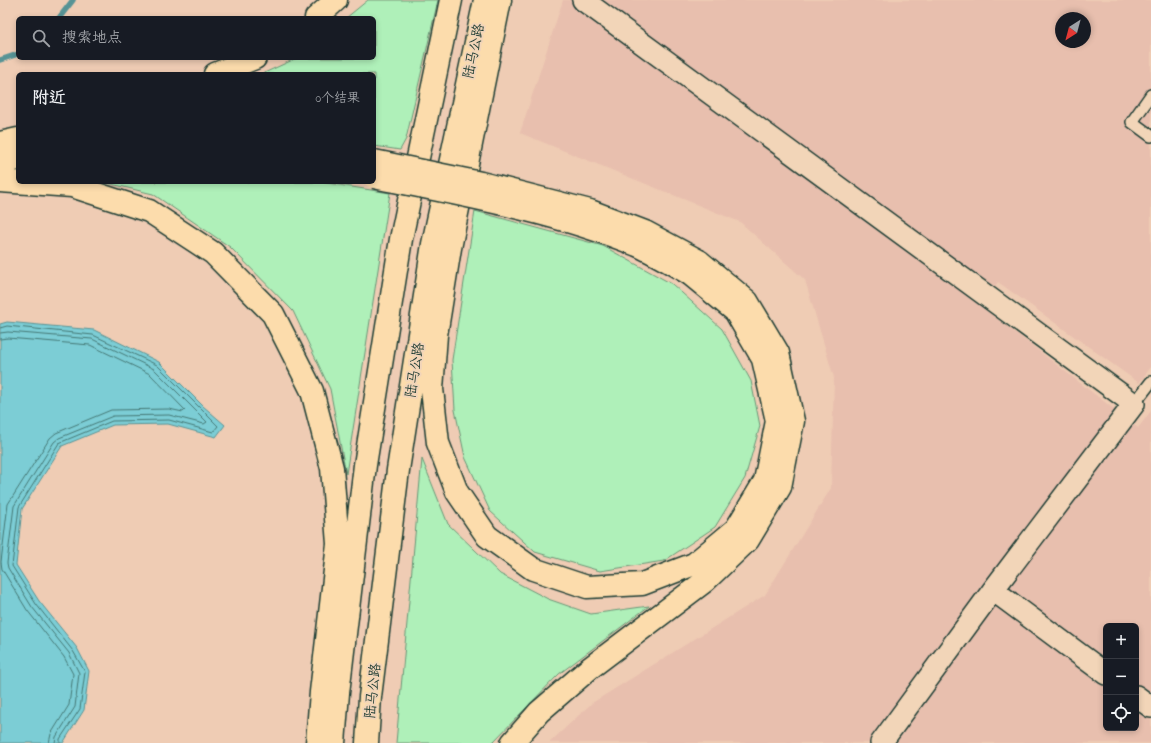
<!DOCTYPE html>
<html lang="zh">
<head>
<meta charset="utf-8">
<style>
	:root { --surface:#171b24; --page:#20242c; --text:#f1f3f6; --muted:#9ea1a6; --line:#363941 }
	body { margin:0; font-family:"Indie Flower","LXGW WenKai TC",sans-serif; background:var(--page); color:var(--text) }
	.controls { position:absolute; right:12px; bottom:12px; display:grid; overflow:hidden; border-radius:6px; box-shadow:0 2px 6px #0003 }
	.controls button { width:36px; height:36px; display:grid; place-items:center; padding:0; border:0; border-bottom:1px solid var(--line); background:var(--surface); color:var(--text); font:20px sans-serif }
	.compass { position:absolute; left:1055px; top:12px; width:36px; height:36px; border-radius:50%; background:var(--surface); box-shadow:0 2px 6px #0003; rotate:216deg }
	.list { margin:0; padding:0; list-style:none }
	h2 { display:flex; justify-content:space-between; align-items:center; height:52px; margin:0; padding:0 16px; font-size:17px }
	h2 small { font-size:13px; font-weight:400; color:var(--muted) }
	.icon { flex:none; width:22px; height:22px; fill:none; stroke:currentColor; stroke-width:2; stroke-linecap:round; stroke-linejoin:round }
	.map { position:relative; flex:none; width:1151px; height:743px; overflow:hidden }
	.search { position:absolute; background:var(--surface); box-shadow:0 2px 6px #0003; left:16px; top:16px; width:360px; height:44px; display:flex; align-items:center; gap:10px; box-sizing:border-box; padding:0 14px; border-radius:6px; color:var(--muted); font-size:15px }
	.panel { position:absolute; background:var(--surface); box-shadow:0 2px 6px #0003; left:16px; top:72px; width:360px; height:112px; border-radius:6px }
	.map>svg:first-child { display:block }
	.built { fill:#e8bfae; fill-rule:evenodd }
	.green { fill:#aff0b9; stroke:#679676 }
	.water { fill:#7ccdd5; stroke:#579395 }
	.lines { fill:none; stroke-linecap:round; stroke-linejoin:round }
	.shore { stroke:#447774; stroke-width:1 }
	.stream { stroke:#579395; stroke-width:5.5 }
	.service-casing { stroke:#1f3d34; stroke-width:14 }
	.minor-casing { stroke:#1f3d34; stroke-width:24 }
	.trunk-casing { stroke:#1f3d34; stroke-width:25 }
	.service { stroke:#f2d5b8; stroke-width:11 }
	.minor { stroke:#f2d5b8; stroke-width:21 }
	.trunk { stroke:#fcdcac; stroke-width:22 }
	.trunk-bridge-casing { stroke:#1f3d34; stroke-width:25; stroke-linecap:butt }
	.trunk-bridge { stroke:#fcdcac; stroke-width:22 }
	.labels { text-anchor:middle; stroke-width:4; stroke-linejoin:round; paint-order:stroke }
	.street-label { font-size:14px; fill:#1f3d34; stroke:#f2d5b8 }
</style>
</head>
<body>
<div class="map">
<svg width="1151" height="743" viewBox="0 0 1151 743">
	<rect width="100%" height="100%" fill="#efccb4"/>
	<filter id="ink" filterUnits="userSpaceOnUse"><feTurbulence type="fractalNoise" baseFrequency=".025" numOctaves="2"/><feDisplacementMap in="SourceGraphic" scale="8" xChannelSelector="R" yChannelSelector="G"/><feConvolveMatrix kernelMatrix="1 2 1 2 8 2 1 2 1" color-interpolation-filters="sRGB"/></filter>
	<g filter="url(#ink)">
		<path class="built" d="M563 0H1151V367L1139 383 998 282 981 306 1138 428 1151 411V743H549L592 703 765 595 831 488 834 378 805 280 740 222 520 133ZM1061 18H1085V42H1061ZM1106 626H1136V728H1106Z"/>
		<path class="green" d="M368 0H438L406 139 400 150 374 146V74H262L297 58H374V18H346Z
			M103 182H320L390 193 346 474 330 389 293 311 230 247 153 194Z
			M475 211 603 246 672 284 722 329 751 381 760 426 745 478 715 527 664 561 600 571 535 552 490 511 465 457 455 410 452 360Z
			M422 459 448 524 500 574 548 599 591 614 649 606 559 674 492 743H396Z"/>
		<path class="water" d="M7 322 94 330 159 362 203 406 225 425 216 437 168 424 113 425 62 446 22 509 16 565 39 601 77 648 89 671 84 710 63 743H0V324Z"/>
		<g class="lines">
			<path class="shore" d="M0 328 7 326 93 335 157 365 218 426 213 432 169 420 112 421 59 443 19 507 12 566 36 604 73 651 85 672 80 709 60 739V743
				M0 333 8 332 92 339 154 369 207 422 204 424 169 415 113 416 59 438 54 442 14 506 7 563 8 568 32 607 69 653 79 673 75 707 56 737 55 743
				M0 339 8 338 90 345 150 374 185 410 183 412 169 409 111 410 56 433 50 438 8 504 1 562 2 569 27 610 64 657 73 674 69 705 51 734 49 743"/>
			<path class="stream" d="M59 18 73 0
				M0 60 18 54"/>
			<g class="service-casing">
				<path id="service" d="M1151 95 1132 122 1151 136
					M1134 404 1151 382"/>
			</g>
			<g class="minor-casing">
				<path id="minor" d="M583 0 1134 404 993 590 881 743
					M993 590 1106 674
					M1136 696 1151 707"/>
			</g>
			<g class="trunk-casing">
				<path id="trunk" d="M500 0 450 248 436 335 432 389 438 443 457 492 487 536 533 569 587 587 642 584 694 564 736 529 765 481 777 421 763 359 735 311 690 274
					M316 18 336 0
					M215 74 255 58
					M0 143 18 139
					M0 164 18 159
					M0 181 72 186 149 211 213 253 273 314 312 391 332 468 338 544 321 692 317 743
					M334 743 338 693 365 465 401 239 451 0
					M367 743 370 697 398 470 433 244 485 0
					M512 743 539 712 590 668 705 581 748 540 780 487 793 421 778 353 747 301 699 261"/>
			</g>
			<use href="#service" class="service"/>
			<use href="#minor" class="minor"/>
			<use href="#trunk" class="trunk"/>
			<g class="trunk-bridge-casing">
				<path id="trunk-bridge" d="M374 161 481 183 590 211 645 232 699 261
					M374 177C462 195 553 211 637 245 655 253 673 264 690 274"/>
			</g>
			<use href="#trunk-bridge" class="trunk-bridge"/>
		</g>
	</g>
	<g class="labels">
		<g class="street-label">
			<text transform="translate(473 51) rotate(-78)" y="5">陆马公路</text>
			<text transform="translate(414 370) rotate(-81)" y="5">陆马公路</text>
			<text transform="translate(372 691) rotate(-84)" y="5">陆马公路</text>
		</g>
	</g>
</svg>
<div class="controls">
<button>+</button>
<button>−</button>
<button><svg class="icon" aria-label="locate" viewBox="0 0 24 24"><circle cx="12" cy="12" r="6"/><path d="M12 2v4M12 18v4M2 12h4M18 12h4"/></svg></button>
</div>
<svg class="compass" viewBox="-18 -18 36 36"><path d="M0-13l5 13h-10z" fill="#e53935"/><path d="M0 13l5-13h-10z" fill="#9ea1a6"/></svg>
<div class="search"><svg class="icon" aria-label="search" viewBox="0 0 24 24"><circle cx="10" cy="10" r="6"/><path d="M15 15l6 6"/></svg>搜索地点</div>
<section class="panel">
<h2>附近<small>0个结果</small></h2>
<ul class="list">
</ul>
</section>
</div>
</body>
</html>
